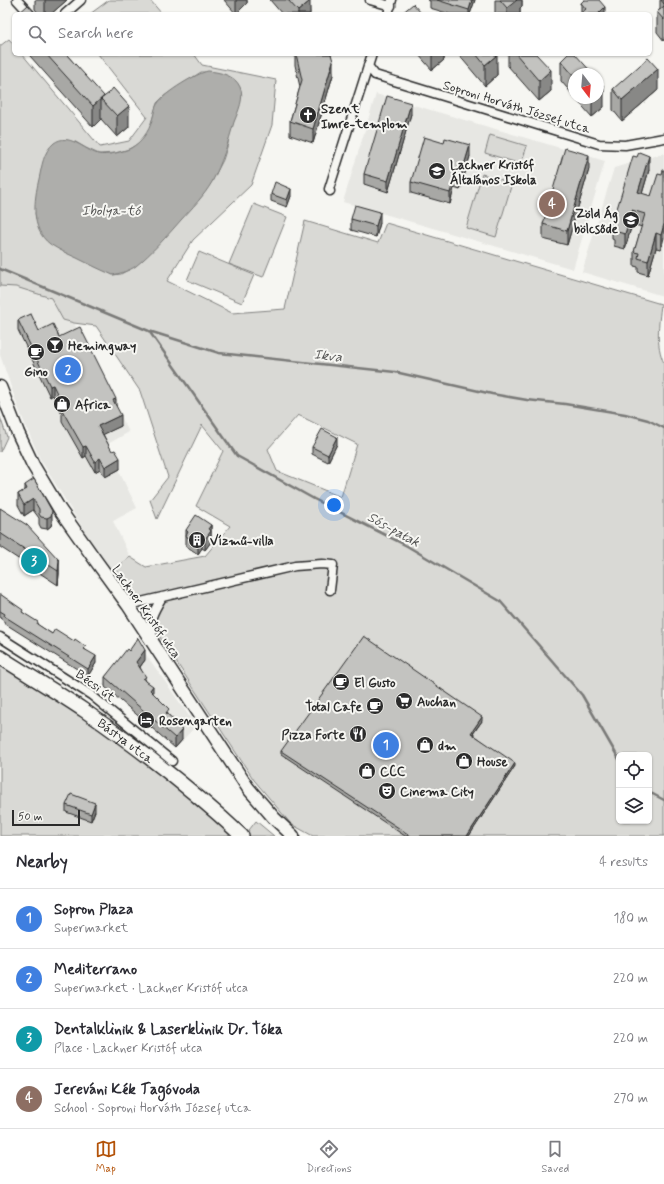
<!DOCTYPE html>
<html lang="en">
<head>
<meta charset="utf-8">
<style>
	:root { --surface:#fff; --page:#f2f2f3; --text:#2b2b33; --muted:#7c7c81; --line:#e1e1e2; --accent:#b45309 }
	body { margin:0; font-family:Mynerve,sans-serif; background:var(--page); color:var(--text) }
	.controls { position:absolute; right:12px; bottom:12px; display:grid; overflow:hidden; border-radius:6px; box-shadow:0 1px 3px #0004 }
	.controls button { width:36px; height:36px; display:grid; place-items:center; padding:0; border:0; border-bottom:1px solid var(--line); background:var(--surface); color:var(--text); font:20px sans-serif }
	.compass { position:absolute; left:568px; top:68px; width:36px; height:36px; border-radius:50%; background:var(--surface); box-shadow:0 1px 3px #0004; rotate:164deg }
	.scale { position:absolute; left:12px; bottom:10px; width:68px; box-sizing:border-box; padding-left:4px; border:2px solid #2b2b2b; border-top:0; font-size:11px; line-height:14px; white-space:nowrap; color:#2b2b2b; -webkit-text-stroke:3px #f6f6f2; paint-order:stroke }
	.you { position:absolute; left:334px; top:505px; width:14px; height:14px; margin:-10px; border:3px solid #fff; border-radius:50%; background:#1a73e8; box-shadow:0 0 0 6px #1a73e833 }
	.badge { display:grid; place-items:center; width:26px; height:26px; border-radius:50%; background:var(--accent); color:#fff; font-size:13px; font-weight:700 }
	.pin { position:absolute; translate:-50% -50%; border:2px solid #fff; box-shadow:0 1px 4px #0006 }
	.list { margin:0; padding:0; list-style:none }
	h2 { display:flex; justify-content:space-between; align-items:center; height:52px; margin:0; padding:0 16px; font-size:17px }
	h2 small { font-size:13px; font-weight:400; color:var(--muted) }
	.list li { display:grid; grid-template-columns:26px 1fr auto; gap:12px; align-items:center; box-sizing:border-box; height:60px; padding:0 16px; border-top:1px solid var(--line) }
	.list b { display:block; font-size:15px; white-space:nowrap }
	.list p { margin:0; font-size:13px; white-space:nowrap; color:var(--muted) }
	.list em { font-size:13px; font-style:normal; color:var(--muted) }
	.icon { flex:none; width:22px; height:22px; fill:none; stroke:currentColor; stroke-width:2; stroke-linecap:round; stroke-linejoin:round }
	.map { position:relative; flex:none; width:664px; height:836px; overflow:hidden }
	.search { position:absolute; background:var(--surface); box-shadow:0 1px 3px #0004; left:12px; right:12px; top:12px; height:44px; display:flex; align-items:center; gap:10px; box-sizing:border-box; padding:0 14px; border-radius:6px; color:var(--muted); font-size:15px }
	.sheet { height:292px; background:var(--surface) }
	nav { display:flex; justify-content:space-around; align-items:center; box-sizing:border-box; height:56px; border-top:1px solid var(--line); background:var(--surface); font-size:11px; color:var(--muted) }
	nav a { display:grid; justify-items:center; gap:2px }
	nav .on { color:var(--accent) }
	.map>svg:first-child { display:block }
	.built { fill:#e7e7e3 }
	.green { fill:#d9d9d5; stroke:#828280; fill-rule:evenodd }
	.water { fill:#aeaeab; stroke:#7a7a78 }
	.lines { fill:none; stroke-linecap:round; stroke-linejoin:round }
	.stream { stroke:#7a7a78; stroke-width:2.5 }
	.street-casing { stroke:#2b2b2b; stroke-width:11 }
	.secondary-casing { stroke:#2b2b2b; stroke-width:15 }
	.primary-casing { stroke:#2b2b2b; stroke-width:16 }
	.street { stroke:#f6f6f2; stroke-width:8 }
	.secondary { stroke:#f6f6f2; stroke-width:12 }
	.primary { stroke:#f6f6f2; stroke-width:13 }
	.wall { fill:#a8a8a5; stroke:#2b2b2b }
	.shaded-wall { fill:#888886; stroke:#2b2b2b }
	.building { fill:#c3c3c0; stroke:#2b2b2b }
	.labels { text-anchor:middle; stroke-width:4; stroke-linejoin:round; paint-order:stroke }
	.street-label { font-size:13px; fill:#2b2b2b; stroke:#f6f6f2 }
	.poi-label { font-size:13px; font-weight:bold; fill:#2b2b2b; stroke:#f6f6f2; text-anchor:start }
	.water-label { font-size:14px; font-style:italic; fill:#525251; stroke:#f6f6f2 }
</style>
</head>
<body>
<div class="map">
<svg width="664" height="836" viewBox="0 0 664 836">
	<rect width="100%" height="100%" fill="#f6f6f2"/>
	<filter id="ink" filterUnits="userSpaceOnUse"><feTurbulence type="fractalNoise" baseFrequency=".025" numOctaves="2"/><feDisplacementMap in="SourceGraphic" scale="8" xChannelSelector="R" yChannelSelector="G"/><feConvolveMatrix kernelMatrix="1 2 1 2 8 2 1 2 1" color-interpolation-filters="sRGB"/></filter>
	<g filter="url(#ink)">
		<path class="built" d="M376 94 605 161 573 269 343 202Z
			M664 153V292L663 296 582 272 614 168Z
			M0 286H16L51 298 63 320 74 323 129 432 106 445 137 508 113 521 130 557 110 573 40 459 19 410 0 355Z
			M136 640 196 726 175 748 102 685Z"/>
		<path class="green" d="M109 0H150L162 14H90Z
			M9 39 14 45V54H22L100 147 129 141 147 117 98 54H194L202 65 276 80 272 125 251 185 193 240 167 281 232 313 285 309 305 221 378 243 386 223 661 304C659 324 655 344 664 363V836H313L291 824 254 780 115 569 130 557 146 567 205 556 230 526 196 506 223 451 202 425 157 519 150 500 168 477 140 391 96 326 74 323 63 320 51 298 16 287 0 286V46ZM201 72C215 72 225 73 236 81L228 144 223 160 211 183 135 266 121 274 113 275 43 235 37 223 35 213 74 141 86 148 99 154 115 153 129 149 139 143 149 131 157 103 164 96ZM298 415 357 444 341 497 277 471 268 449ZM619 755H649V821H619Z
			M490 135 527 146 521 164 485 153Z
			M482 174 512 183 496 237 466 228Z
			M254 204 287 217 263 277 229 264Z
			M199 252 254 275 242 303 187 280Z
			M0 417 7 437 0 452Z
			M0 664C27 681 56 698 83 716 135 753 186 793 233 836H0Z
			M256 821 274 836H248L246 834Z"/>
		<path class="water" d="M208 71C219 72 235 75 240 87 245 97 238 112 234 122 228 143 222 163 212 182 204 196 192 208 181 220 167 236 152 253 136 266 129 271 121 273 113 275 101 270 89 264 77 258 68 254 59 250 50 244 30 229 34 200 39 179 42 166 43 152 54 143 69 132 84 150 98 154 105 156 124 152 131 148 141 142 149 132 152 120 154 115 154 108 158 103 164 93 197 73 208 71Z"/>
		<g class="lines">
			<path class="stream" d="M0 269 149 331 219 353 395 372 492 394 527 400 565 404 625 414 648 420 664 428
				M149 331 237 456 314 499 407 546 500 601 582 695 619 759
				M649 792 664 800"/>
			<g class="street-casing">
				<path id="street" d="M17 0 30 14
					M370 0 391 6
					M65 14 81 0
					M388 14 392 0
					M368 66 375 75 599 144 625 145 664 138
					M330 191 329 189 372 54
					M128 605 295 566 322 564 333 565 330 590
					M0 637 91 695 172 761
					M154 641C148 618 151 617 162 597"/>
			</g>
			<g class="secondary-casing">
				<path id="secondary" d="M0 387 18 433 33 465 60 510 96 561 128 605 248 788 274 818 293 836"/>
			</g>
			<g class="primary-casing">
				<g id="primary">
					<path id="s1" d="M0 657C28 675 57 692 85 711 140 749 193 790 242 836"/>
				</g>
			</g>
			<use href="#street" class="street"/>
			<use href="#secondary" class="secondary"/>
			<use href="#primary" class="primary"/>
		</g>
		<path class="wall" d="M35 0H67L51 14H39L35 9Z
			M224 0H247V3L236 14Z
			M270 0H309L310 14H282Z
			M428 0H475L470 14H450L430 8V1Z
			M495 0H522V6L520 8V14H495Z
			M660 0H664V41L657 32V12L660 9Z
			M581 3 605 14 581 13Z
			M30 54H66L129 127 117 137 101 119 93 127 30 56Z
			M295 54H331L333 75 313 143 290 135V121L300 87 295 65Z
			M418 54H444V60L432 70Z
			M458 54H496L497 75 485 86Z
			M508 54H536L551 91 539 101 508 66Z
			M561 61 574 74V96L561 81Z
			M613 89 658 90 622 121 613 110Z
			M575 98H598L604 107 592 117Z
			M411 114 388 192 364 184V174Z
			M470 156 460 190 454 188 450 204 411 193V182Z
			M589 169 567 245 543 239V224Z
			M649 170 642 194 651 196 662 175 661 249 656 248 648 275 638 272V267L634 266V252L642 227 632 224 625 249 614 246V240L612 239V225Z
			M271 194 291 196 287 207 271 201Z
			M351 219 380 223 376 237 351 230Z
			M18 320 39 331 59 337 116 405 121 426 103 434 120 469 105 477 100 469 95 472 86 456 83 458 62 421V414L53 395 50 397 18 330Z
			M337 444 328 462 312 454V447Z
			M25 485 52 522 51 526 47 529 41 528 39 524V518L33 510 24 516 18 505V494L25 490Z
			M0 508 59 560V574L58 585 0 547Z
			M211 525V542L205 550 202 548 198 554 186 546V530Z
			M0 594 38 625 52 634 86 650 96 663 88 676 4 623V621L0 618Z
			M129 651 145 660 140 667 146 681 153 693 173 721 182 740 175 748 105 687V677Z
			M482 721 473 734 515 766 469 836H405L281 754V751Z
			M66 805 95 811 91 821 66 812Z"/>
		<path class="shaded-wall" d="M45 0H67L51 14H45Z
			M236 0H247V3L236 14Z
			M472 0H475L470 14H469V10Z
			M515 0H522V6L520 8V14H507V8Z
			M310 1V14H298V11Z
			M605 7V14H598Z
			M432 54H444V60L432 70Z
			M497 55V75L485 86V65Z
			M333 61V75L313 143V129Z
			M658 69V90L622 121V100Z
			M551 70V91L539 101V81Z
			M604 86V107L592 117V98H598V91Z
			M101 99V119L93 127V106Z
			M411 103V114L388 192V181Z
			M129 106V127L117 137V116Z
			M470 145V156L460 190V179Z
			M589 155V169L567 245V231Z
			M649 156V170L638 207V192Z
			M454 178V188L450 204V193Z
			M291 189V196L287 207V200Z
			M632 210V224L625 249V234Z
			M380 212V223L376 237V226Z
			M664 224V238L661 249V235Z
			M656 233V248L648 275V261Z
			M53 385V395L50 397V386Z
			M116 399V409L113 400Z
			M121 415V426L98 437V426Z
			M337 437V444L328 462V455Z
			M86 446V456L83 458V447Z
			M100 458V469L95 472V462Z
			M120 458V469L105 477V467Z
			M33 499V510L24 516V505Z
			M52 511V522L51 526 47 529V518Z
			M211 525V542L205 550V539L208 529Z
			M202 537V548L198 554V544Z
			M59 560V574L58 585V571Z
			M145 650V660L136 672V662Z
			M96 656V663L88 676V669Z
			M153 686V697L150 690Z
			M482 717V721L471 736V733Z
			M182 730V740L175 748V738Z
			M515 763V766L469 836H467Z
			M95 803V811L91 821V814Z"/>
		<path class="building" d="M288 0H309L310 1 298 11Z
			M437 0H472L469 10Z
			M500 0H517L507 8Z
			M584 0H599L605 7 598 14H580L586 9 581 3Z
			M661 0H664V4Z
			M413 4 422 14H401Z
			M28 5 36 14H18Z
			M664 6V20L657 12Z
			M46 54H66L104 96 93 106Z
			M296 54H331L333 61 313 129 290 121 302 80Z
			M476 54H496L497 55 485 65Z
			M516 54H536L551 70 539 81Z
			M568 54H575L593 74H574V76L561 61Z
			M648 58 658 69 622 100 613 89Z
			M598 80 604 86 598 91Z
			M113 88 129 106 117 116 101 99 109 93Z
			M387 96 411 103 388 181 364 174Z
			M424 137 444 143 445 138 470 145 460 179 454 178 450 193 411 182Z
			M565 148 589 155 567 231 543 224Z
			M639 152 649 156 638 192 651 196 658 174 662 175 663 170H664V224L661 235 656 233 648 261 638 258 639 253 634 252 645 214 632 210 625 234 614 231 616 226 612 225 633 156 637 157Z
			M275 182 291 189 287 200 271 194Z
			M355 205 380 212 376 226 351 219Z
			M31 314 39 331 53 324 59 337 80 327 116 399 113 400 121 415 98 426 112 451 115 450 120 458 105 467 100 458 95 462 86 446 83 447 62 410 64 408 53 385 50 386 18 320Z
			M322 429 337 437 328 455 312 447Z
			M34 479 52 511 51 516 47 518 41 517 39 514V509L33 499 24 505 18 494 27 489 25 485Z
			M0 508 27 525 59 560 58 571 0 533Z
			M196 515 211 525 208 529 211 531 205 539 202 537 198 544 186 536 188 532 186 530Z
			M0 594 23 610 22 612 38 622 37 624 52 634 55 629 74 641 75 639 86 647 84 649 96 656 88 669 4 616 5 614 0 611Z
			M364 636 482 717 471 733 515 763 467 836H411L281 751Z
			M138 638 145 650 136 662 146 677 143 679 153 686 150 690 169 709 166 713 173 719 172 721 182 730 175 738 105 677 127 649 129 651Z
			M71 794 95 803 91 814 66 805Z"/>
	</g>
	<defs>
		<g id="church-disc" transform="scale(0.9)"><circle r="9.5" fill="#2b2b2b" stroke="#f6f6f2"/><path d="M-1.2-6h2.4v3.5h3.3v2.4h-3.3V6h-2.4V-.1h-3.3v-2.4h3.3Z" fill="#fff"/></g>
		<g id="school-disc" transform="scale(0.9)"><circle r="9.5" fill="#2b2b2b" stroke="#f6f6f2"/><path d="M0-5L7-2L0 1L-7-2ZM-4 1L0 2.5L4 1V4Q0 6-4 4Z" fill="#fff"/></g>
		<g id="bar-disc" transform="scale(0.9)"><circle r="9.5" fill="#2b2b2b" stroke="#f6f6f2"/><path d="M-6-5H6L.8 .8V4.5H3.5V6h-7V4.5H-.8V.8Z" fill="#fff"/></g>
		<g id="cafe-disc" transform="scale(0.9)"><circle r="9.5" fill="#2b2b2b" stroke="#f6f6f2"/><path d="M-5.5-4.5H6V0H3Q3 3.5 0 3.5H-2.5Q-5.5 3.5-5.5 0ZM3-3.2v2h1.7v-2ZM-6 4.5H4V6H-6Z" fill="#fff"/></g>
		<g id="shop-disc" transform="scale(0.9)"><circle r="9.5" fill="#2b2b2b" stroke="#f6f6f2"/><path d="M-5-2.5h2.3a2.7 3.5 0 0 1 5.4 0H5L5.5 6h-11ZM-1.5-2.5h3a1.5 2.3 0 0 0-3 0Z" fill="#fff"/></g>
		<g id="building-disc" transform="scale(0.9)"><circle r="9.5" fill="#2b2b2b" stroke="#f6f6f2"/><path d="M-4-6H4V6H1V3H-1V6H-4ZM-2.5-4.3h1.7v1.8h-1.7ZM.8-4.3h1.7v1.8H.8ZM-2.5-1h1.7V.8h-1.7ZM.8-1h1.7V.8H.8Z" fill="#fff"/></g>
		<g id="supermarket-disc" transform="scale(0.9)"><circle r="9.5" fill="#2b2b2b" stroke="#f6f6f2"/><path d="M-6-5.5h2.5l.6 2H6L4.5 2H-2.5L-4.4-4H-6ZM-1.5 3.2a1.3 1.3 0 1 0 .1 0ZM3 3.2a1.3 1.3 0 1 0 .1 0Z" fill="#fff"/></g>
		<g id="hotel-disc" transform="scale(0.9)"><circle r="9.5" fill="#2b2b2b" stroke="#f6f6f2"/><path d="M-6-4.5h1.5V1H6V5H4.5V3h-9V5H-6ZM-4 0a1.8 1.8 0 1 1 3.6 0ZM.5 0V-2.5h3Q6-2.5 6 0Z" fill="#fff"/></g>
		<g id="restaurant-disc" transform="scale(0.9)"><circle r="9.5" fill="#2b2b2b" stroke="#f6f6f2"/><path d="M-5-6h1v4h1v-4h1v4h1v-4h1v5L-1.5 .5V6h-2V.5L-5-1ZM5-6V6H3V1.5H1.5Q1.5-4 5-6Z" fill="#fff"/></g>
		<g id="theatre-disc" transform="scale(0.9)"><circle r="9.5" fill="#2b2b2b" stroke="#f6f6f2"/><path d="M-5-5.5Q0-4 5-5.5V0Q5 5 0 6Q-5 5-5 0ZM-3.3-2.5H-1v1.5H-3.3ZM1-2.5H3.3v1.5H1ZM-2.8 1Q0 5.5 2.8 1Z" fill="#fff"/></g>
	</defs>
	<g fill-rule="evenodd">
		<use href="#church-disc" x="308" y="115"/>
		<use href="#school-disc" x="437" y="171"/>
		<use href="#school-disc" x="631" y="220"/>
		<use href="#bar-disc" x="55" y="345"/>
		<use href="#cafe-disc" x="36" y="352"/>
		<use href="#shop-disc" x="62" y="404"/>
		<use href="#building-disc" x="197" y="540"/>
		<use href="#cafe-disc" x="341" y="682"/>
		<use href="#supermarket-disc" x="404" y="701"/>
		<use href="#cafe-disc" x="375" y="706"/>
		<use href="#hotel-disc" x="146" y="720"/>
		<use href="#restaurant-disc" x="358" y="734"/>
		<use href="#shop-disc" x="425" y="745"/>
		<use href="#shop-disc" x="464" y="761"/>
		<use href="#shop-disc" x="367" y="771"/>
		<use href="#theatre-disc" x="387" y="791"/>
	</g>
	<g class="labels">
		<g class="street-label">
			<text transform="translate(517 106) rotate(17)" y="5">Soproni Horváth József utca</text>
			<text transform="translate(147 611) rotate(55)" y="5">Lackner Kristóf utca</text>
			<text transform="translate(96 685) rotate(36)" y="5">Bécsi út</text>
			<text dy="5" stroke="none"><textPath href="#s1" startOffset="151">Bástya utca</textPath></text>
		</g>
		<g class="poi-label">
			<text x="321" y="113">Szent<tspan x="321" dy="15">Imre-templom</tspan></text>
			<text x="450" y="169">Lackner Kristóf<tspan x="450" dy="15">Általános Iskola</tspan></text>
			<text x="618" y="218" text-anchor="end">Zöld Ág<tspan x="618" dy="15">bölcsőde</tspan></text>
			<text x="68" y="350">Hemingway</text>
			<text x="36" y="376" text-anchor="middle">Gino</text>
			<text x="75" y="409">Africa</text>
			<text x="210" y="545">Vízmű-villa</text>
			<text x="354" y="687">El Gusto</text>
			<text x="417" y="706">Auchan</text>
			<text x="362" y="711" text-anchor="end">Total Cafe</text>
			<text x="159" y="725">Rosengarten</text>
			<text x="345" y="739" text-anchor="end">Pizza Forte</text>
			<text x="438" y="750">dm</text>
			<text x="477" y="766">House</text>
			<text x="380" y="776">CCC</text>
			<text x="400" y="796">Cinema City</text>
		</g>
		<g class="water-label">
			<text x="111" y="215">Ibolya-tó</text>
			<text transform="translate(328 355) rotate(6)" y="5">Ikva</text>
			<text transform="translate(394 529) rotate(29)" y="5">Sós-patak</text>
		</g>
	</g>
</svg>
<div class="controls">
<button><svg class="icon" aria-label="locate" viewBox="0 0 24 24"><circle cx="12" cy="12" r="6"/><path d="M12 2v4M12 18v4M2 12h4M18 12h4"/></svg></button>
<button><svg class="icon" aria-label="layers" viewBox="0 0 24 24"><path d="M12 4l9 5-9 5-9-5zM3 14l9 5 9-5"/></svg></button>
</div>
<svg class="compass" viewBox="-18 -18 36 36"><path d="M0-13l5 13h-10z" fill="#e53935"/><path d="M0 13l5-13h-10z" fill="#7c7c81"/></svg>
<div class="scale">50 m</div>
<div class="you"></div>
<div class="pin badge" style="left:386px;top:745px;background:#3f7fe0">1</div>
<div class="pin badge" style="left:68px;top:370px;background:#3f7fe0">2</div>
<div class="pin badge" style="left:34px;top:561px;background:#0f9aa8">3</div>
<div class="pin badge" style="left:552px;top:204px;background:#8d6e63">4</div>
<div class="search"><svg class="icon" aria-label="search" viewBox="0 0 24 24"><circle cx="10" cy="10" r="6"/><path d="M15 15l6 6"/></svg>Search here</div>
</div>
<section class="sheet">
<h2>Nearby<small>4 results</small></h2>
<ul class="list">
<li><span class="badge" style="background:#3f7fe0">1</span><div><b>Sopron Plaza</b><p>Supermarket</p></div><em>180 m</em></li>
<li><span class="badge" style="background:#3f7fe0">2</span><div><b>Mediterrano</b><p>Supermarket · Lackner Kristóf utca</p></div><em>220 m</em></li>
<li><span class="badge" style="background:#0f9aa8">3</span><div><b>Dentalklinik &amp; Laserklinik Dr. Tóka</b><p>Place · Lackner Kristóf utca</p></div><em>220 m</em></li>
<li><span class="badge" style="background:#8d6e63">4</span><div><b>Jereváni Kék Tagóvoda</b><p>School · Soproni Horváth József utca</p></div><em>270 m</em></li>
</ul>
</section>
<nav>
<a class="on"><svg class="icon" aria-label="map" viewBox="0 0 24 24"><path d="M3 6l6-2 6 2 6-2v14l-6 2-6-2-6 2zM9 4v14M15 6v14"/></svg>Map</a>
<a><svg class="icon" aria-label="directions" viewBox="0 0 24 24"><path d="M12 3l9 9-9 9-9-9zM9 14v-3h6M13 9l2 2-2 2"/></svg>Directions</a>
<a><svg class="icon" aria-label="saved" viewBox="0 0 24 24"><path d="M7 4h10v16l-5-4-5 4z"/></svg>Saved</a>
</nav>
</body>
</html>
